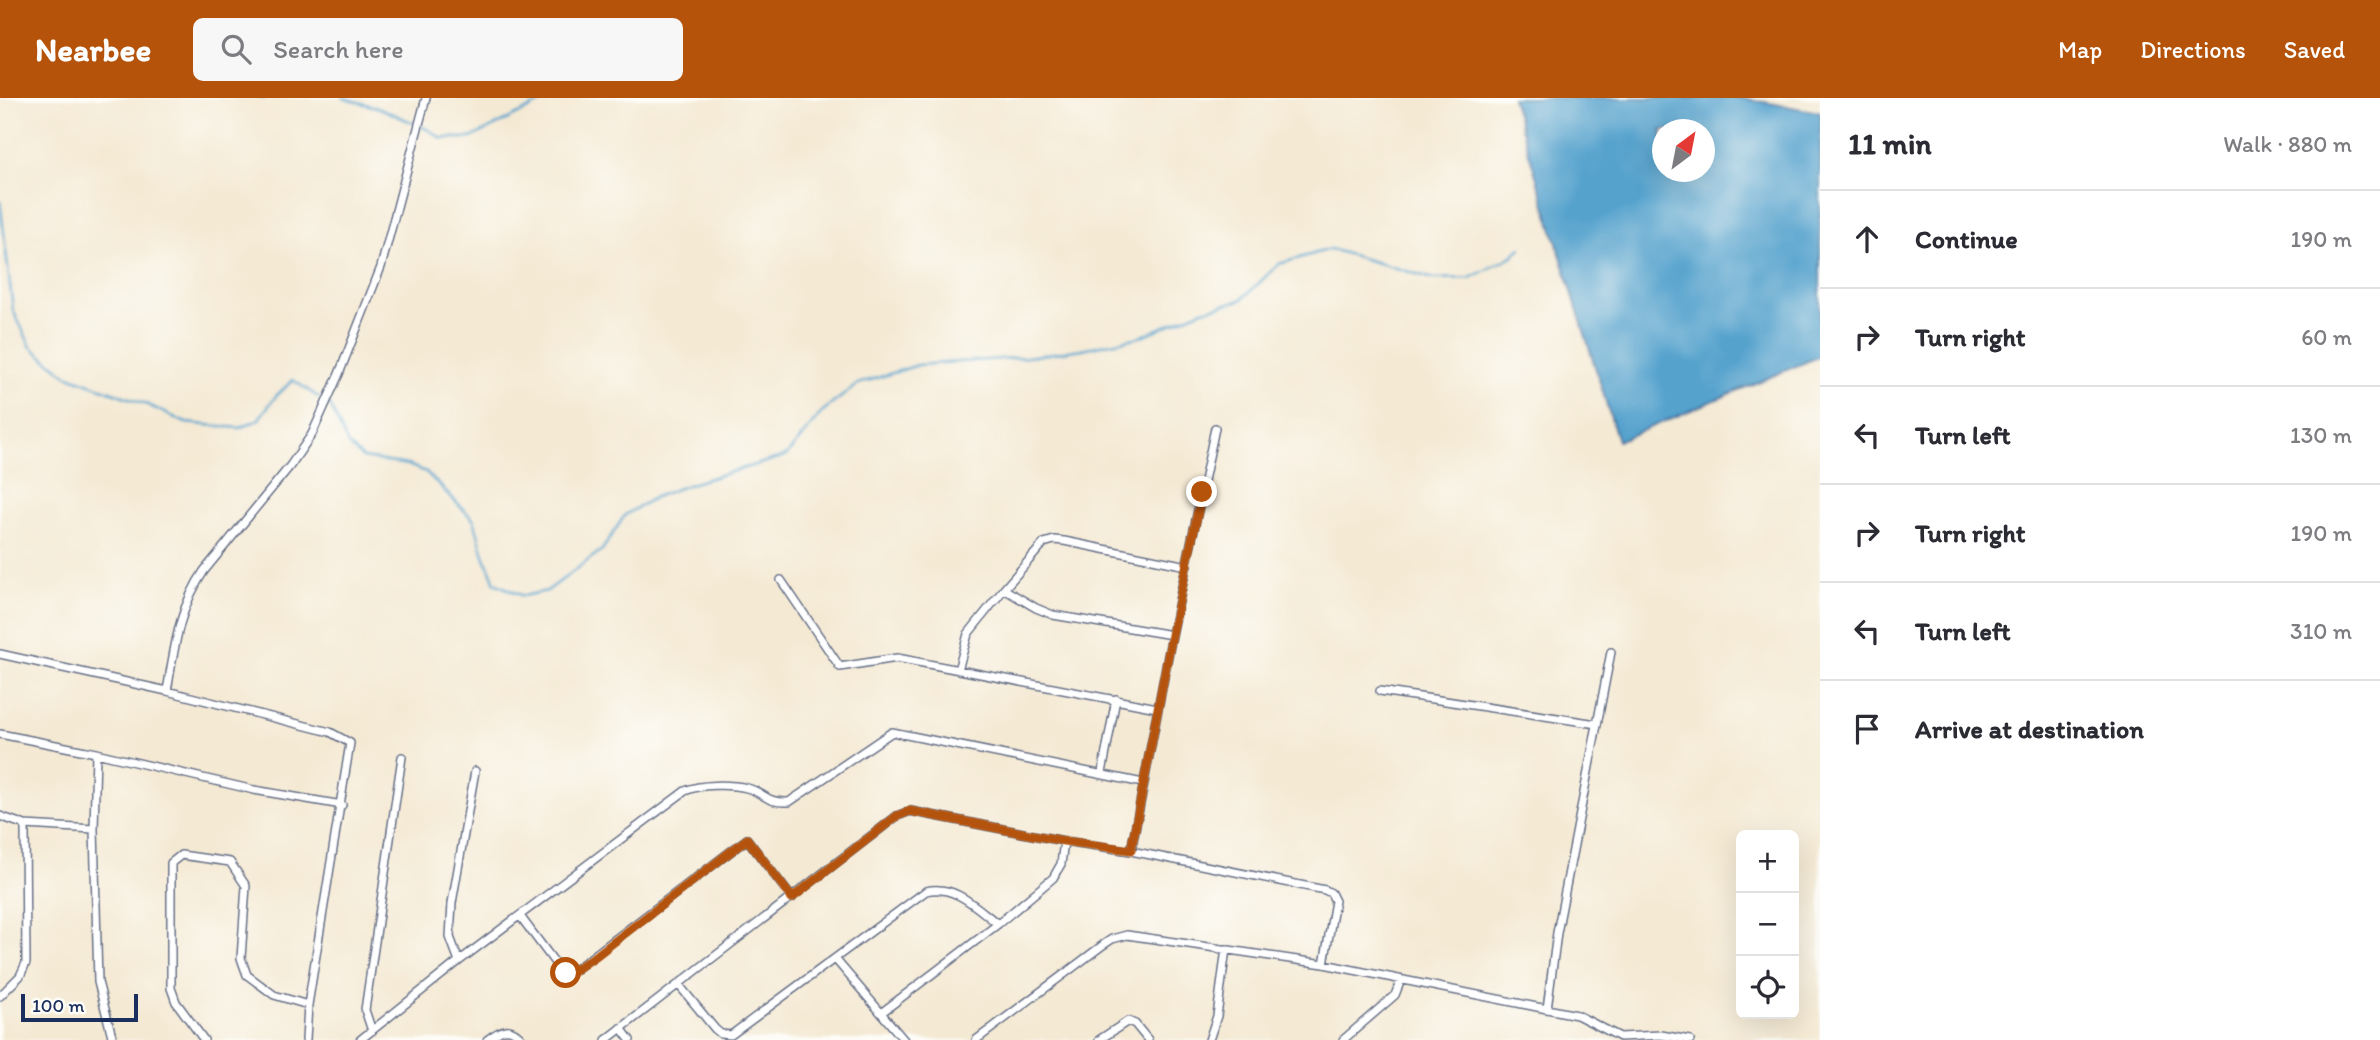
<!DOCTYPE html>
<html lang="en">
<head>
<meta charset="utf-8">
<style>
	:root { --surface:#fff; --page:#f7f7f7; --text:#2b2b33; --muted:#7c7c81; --line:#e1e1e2; --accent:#b45309 }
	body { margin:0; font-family:Itim,sans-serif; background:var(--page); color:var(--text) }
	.controls { position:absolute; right:21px; bottom:21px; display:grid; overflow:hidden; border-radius:10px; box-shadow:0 7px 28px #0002 }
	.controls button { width:63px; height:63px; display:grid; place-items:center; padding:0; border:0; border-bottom:2px solid var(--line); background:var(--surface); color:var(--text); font:35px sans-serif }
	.compass { position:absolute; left:1652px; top:21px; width:63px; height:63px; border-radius:50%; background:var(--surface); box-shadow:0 7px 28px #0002; rotate:32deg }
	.scale { position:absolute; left:21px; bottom:18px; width:117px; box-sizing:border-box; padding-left:7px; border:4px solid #1b2f5e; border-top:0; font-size:19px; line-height:24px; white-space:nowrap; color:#1b2f5e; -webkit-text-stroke:5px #fdfcf7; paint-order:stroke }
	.stop { position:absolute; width:21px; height:21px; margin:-16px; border:5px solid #b45309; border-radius:50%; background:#fff }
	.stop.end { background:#b45309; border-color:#fff; box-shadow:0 2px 7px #0008 }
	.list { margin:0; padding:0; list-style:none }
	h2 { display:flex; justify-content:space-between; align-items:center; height:91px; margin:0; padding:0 28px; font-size:30px }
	h2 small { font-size:23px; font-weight:400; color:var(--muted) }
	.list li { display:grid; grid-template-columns:46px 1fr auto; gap:21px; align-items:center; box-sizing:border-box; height:98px; padding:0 28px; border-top:2px solid var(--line) }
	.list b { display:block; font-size:26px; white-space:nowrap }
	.list em { font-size:23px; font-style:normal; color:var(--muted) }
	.icon { flex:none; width:38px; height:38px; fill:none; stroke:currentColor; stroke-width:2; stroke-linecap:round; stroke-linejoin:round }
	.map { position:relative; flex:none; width:1820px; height:942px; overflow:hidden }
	header { display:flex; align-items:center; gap:42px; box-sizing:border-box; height:98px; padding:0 35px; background:var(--accent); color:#fff }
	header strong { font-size:33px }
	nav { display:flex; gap:38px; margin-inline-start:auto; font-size:24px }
	.search { width:490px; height:63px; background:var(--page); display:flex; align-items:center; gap:18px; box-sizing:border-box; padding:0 24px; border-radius:10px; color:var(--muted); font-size:26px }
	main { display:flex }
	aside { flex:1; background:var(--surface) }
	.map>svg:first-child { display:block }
	.water { fill:#54a2cd; stroke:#386896; stroke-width:2; fill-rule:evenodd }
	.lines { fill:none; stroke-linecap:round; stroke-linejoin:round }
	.stream { stroke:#54a2cd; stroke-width:2.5 }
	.minor-casing { stroke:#677087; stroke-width:10 }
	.minor { stroke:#fff; stroke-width:7 }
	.route { stroke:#b45309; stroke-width:9 }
</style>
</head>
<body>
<header>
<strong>Nearbee</strong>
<div class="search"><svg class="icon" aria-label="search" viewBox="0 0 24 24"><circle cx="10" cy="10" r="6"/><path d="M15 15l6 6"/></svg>Search here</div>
<nav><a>Map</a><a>Directions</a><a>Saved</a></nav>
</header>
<main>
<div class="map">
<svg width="1820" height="942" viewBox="0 0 1820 942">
	<rect width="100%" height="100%" fill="#fdfcf7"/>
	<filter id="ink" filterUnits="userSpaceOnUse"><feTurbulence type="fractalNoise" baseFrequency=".0143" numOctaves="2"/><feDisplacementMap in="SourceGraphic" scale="14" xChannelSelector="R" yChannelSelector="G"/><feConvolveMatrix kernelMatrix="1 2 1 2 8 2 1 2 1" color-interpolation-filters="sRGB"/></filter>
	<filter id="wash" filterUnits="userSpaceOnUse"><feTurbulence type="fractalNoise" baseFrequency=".00686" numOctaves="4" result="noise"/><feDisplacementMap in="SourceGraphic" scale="28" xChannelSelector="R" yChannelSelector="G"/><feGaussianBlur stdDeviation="1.57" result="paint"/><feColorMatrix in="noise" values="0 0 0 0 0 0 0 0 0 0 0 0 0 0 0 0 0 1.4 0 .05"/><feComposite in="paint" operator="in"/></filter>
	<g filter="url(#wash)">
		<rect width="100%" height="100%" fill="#f4e9d3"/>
		<path class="water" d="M1512 0H1741L1820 14V258L1618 343ZM1662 32H1704V74H1662Z"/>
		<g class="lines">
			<path class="stream" d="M260 0H265
				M343 0 380 10 429 32 441 40H471L550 0
				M0 103 13 212 31 249 66 277 148 307 186 325 239 330 258 322 276 298 293 282 330 307 348 347 363 360 408 367 426 374 474 422 484 457 495 485 523 498 547 493 602 452 625 417 655 399 693 385 786 358 823 313 858 286 918 267 1027 259 1082 251 1140 239 1203 212 1241 202 1279 166 1330 151 1434 181 1470 180 1511 159 1521 150"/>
		</g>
	</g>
	<g filter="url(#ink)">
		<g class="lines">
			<g class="minor-casing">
				<path id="minor" d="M781 482 840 569 897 560 1157 610
					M1004 491 1036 510 1053 517 1172 537
					M0 556 167 593 330 634 350 645 308 907 306 942
					M958 572 968 536 1004 491 1044 445 1054 442 1064 443 1187 468
					M167 593C175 548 178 512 204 473L290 368 312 336 339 276 381 169 426 0
					M1380 593 1597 626
					M0 636 96 655 254 692 342 707
					M96 655 94 731 98 884 113 942
					M1102 675 1116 601
					M0 718 25 727 94 731
					M1131 753 1172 537 1215 330
					M520 818 561 873 572 874 747 741 792 800
					M836 862 904 942
					M459 863 450 839 452 805 475 673
					M679 887 715 931 721 936 731 937 926 793C955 786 977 810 998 826
					M0 898 20 878 26 865 25 727
					M1547 911 1557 835 1611 554
					M881 915 998 826 1053 780 1061 766 1064 743
					M621 930 630 942
					M372 933 365 912 402 659
					M204 942 176 904 171 890V765L181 757 230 764 246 788 241 860 247 877 274 897 308 907
					M360 942 459 863 685 693C700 686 730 686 747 690 766 695 764 705 789 704L892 634 1143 685
					M487 942C501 931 510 926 523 942
					M606 942 897 718 910 713 1064 743 1131 753 1325 792 1331 795 1335 803 1324 866
					M976 942 1103 847 1112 841 1127 837 1324 866 1547 911 1577 917 1620 939 1661 937 1690 942
					M1099 942 1128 923 1135 926 1148 942
					M1209 942 1217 918 1226 851
					M1343 942 1395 897 1401 882"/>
			</g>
			<use href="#minor" class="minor"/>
		</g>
	</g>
	<g class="lines" filter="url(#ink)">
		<path class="route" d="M566 875 572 874 597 857 747 741 792 800 897 718 910 713 1064 743 1131 752 1172 537 1202 394"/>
	</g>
</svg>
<div class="controls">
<button>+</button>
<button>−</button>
<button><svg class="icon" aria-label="locate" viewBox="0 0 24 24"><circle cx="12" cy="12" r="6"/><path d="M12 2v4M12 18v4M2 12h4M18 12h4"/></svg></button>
</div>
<svg class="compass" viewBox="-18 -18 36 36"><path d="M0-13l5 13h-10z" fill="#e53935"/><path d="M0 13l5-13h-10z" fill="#7c7c81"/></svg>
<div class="scale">100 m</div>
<div class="stop" style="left:566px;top:875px"></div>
<div class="stop end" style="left:1202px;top:394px"></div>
</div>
<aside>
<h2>11 min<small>Walk · 880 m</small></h2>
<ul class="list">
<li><svg class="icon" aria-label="ahead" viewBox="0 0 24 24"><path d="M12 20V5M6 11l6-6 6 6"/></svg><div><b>Continue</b></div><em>190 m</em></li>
<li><svg class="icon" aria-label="right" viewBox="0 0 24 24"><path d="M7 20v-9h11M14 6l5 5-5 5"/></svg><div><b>Turn right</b></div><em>60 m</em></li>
<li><svg class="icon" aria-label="left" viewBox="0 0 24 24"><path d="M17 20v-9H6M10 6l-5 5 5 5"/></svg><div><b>Turn left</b></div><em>130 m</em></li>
<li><svg class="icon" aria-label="right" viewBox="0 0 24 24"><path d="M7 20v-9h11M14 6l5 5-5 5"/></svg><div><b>Turn right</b></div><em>190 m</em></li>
<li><svg class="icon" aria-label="left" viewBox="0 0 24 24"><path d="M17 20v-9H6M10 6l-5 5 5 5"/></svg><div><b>Turn left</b></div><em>310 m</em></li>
<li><svg class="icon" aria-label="arrive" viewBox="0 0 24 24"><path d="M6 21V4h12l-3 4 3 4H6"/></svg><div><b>Arrive at destination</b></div></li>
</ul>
</aside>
</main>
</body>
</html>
